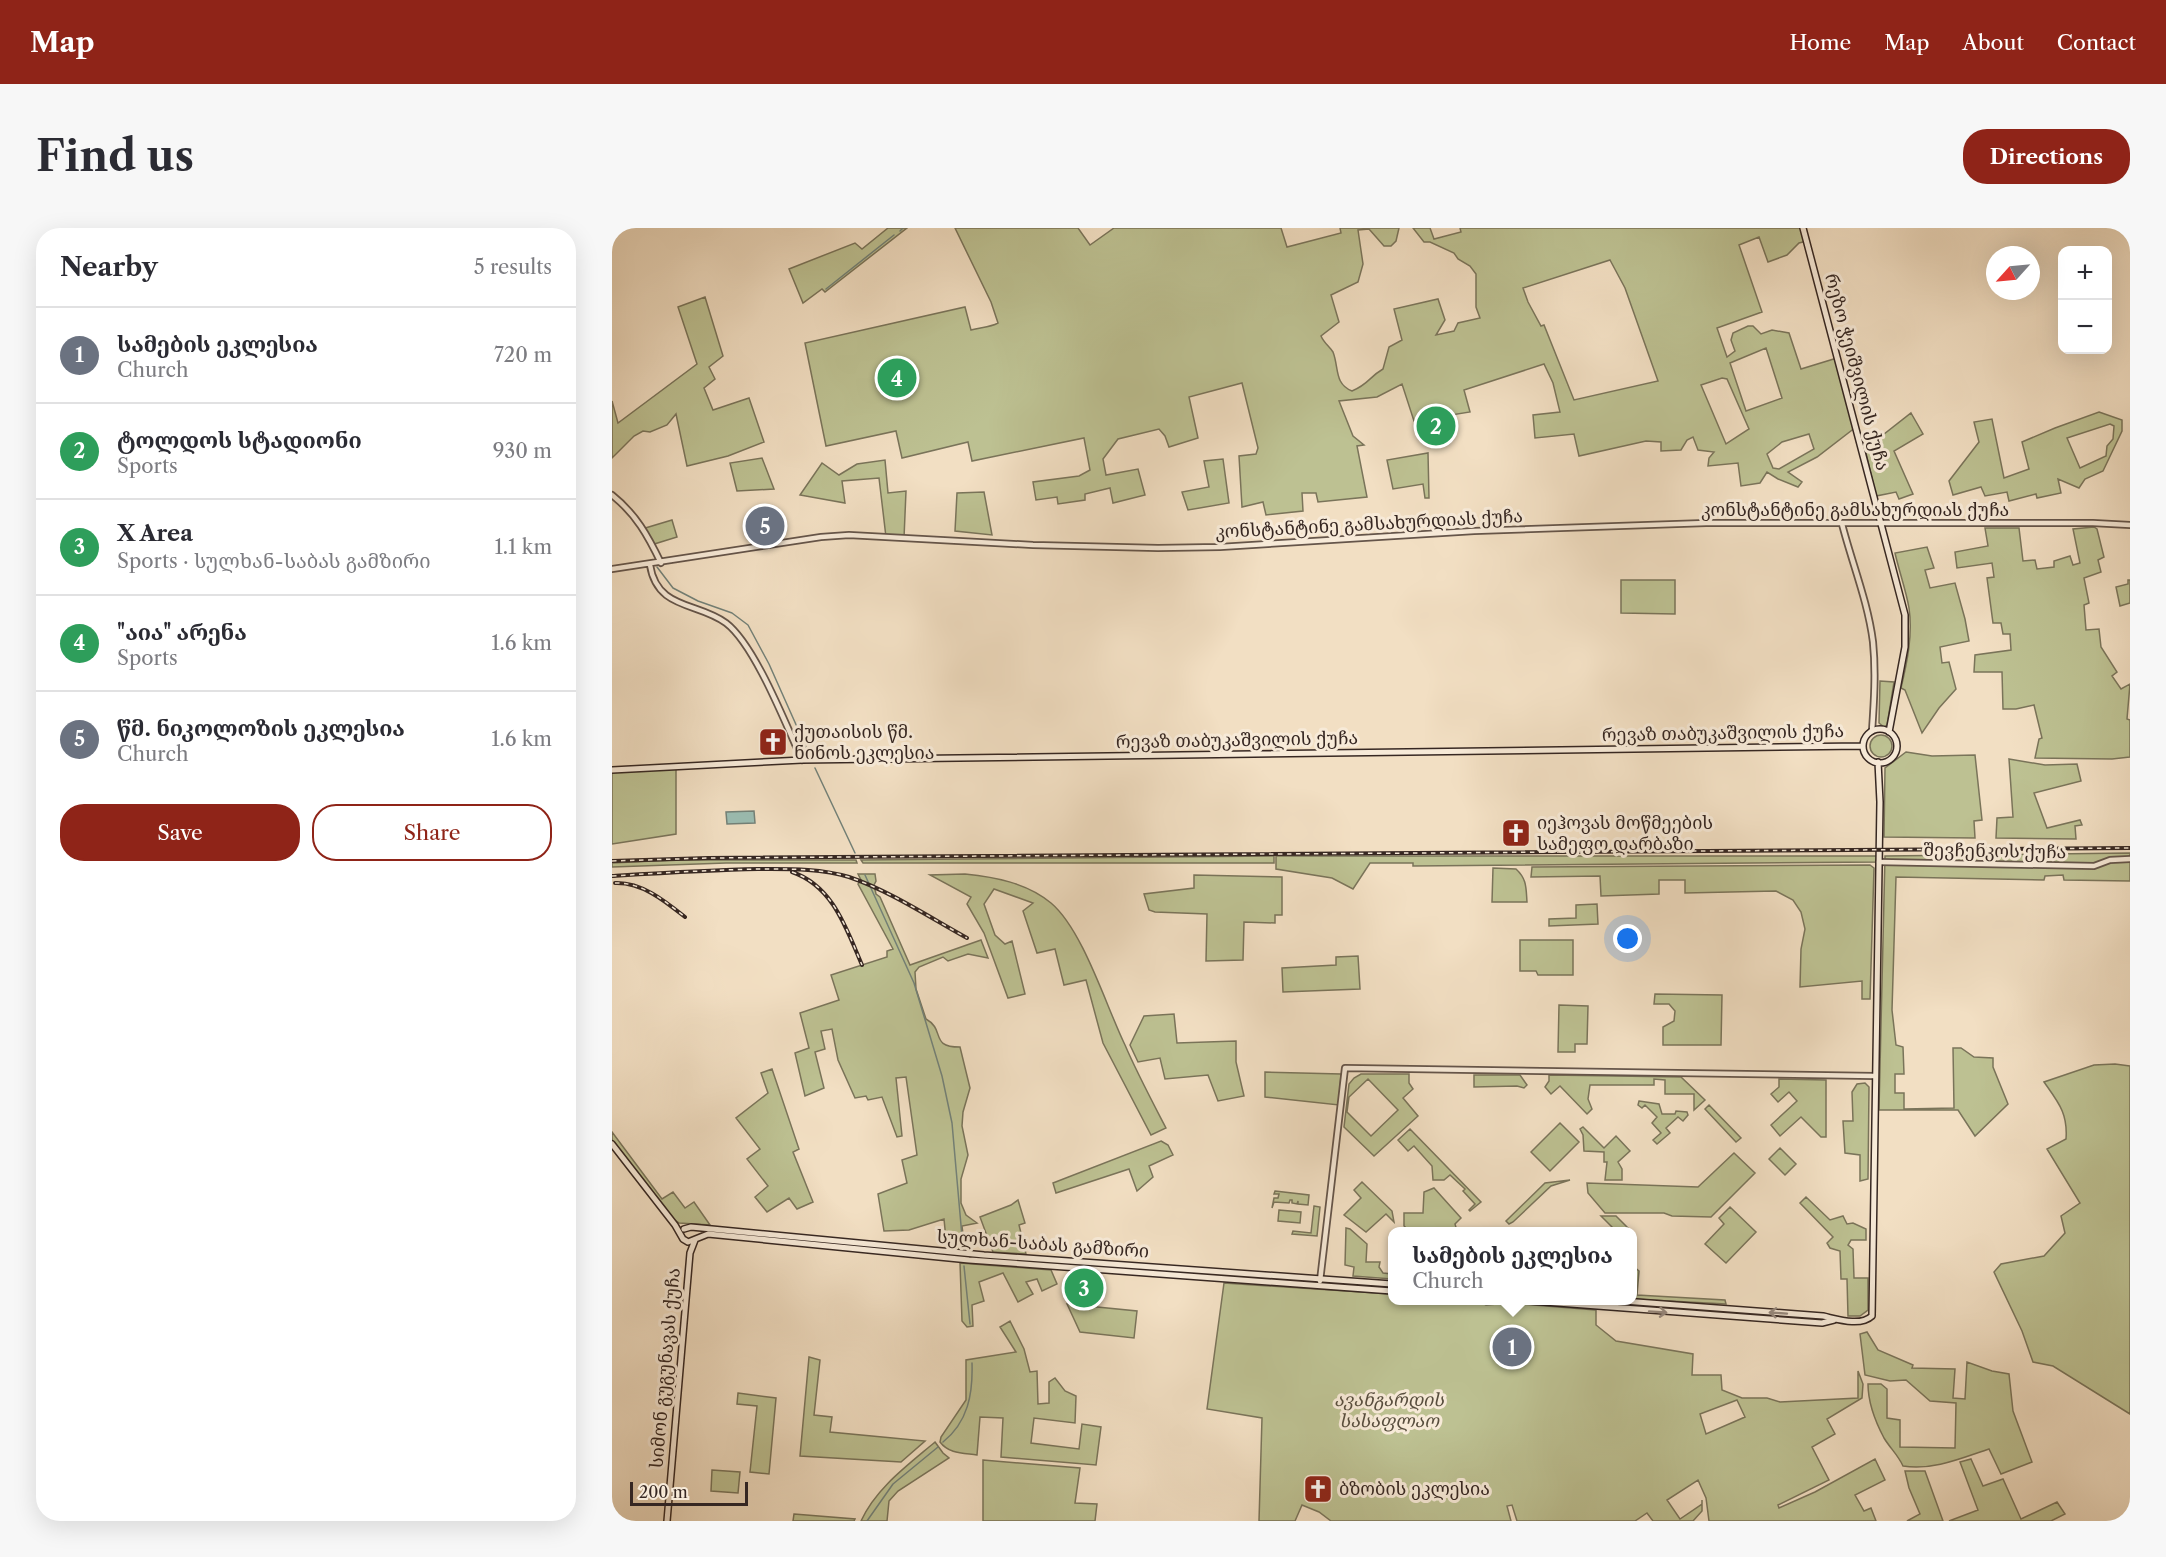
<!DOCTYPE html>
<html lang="en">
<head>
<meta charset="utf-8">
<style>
	:root { --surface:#fff; --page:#f7f7f7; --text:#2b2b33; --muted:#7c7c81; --line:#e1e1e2; --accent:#8f2418 }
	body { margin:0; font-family:"Libre Caslon Text","Noto Serif Georgian",serif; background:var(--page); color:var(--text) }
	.controls { position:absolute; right:18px; top:18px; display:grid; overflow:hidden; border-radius:12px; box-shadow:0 6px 24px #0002 }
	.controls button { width:54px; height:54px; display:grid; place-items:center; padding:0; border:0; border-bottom:2px solid var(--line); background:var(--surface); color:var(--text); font:30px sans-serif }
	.compass { position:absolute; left:1374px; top:18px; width:54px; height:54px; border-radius:50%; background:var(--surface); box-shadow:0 6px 24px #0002; rotate:243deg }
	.scale { position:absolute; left:18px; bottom:15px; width:118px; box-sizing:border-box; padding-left:6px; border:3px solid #362722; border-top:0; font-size:16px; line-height:21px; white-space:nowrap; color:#362722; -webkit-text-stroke:4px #f7ead8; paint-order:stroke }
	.you { position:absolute; left:1016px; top:711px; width:21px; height:21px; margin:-15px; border:4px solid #fff; border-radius:50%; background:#1a73e8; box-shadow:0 0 0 9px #1a73e833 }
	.badge { display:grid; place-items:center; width:39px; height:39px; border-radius:50%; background:var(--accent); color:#fff; font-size:20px; font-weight:700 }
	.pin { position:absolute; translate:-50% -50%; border:3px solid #fff; box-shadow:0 2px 6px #0006 }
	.popup { position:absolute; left:776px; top:999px; width:249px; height:78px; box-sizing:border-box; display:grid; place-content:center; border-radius:12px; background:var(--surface); filter:drop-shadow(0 2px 4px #0005); font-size:20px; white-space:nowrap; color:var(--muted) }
	.popup b { font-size:22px; color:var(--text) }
	.popup::after { content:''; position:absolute; left:50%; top:100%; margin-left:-12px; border:12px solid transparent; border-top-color:var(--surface) }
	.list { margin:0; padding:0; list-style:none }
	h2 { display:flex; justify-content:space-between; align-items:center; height:78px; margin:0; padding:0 24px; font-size:26px }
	h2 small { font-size:20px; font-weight:400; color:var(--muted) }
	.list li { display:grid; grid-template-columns:39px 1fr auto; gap:18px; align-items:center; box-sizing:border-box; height:96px; padding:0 24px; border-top:2px solid var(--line) }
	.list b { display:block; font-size:22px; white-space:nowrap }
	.list p { margin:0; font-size:20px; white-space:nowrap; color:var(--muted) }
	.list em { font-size:20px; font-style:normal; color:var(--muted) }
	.actions { display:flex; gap:12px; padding:18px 24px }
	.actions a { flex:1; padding:14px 0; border:2px solid var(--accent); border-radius:24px; text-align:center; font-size:21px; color:var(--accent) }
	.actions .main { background:var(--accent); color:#fff }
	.map { position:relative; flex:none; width:1518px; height:1293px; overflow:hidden; border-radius:24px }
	header { display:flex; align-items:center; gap:36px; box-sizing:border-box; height:84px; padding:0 30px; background:var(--accent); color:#fff }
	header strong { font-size:28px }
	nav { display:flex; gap:33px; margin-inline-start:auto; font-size:21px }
	.intro { display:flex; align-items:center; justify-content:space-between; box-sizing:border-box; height:144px; padding:0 36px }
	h1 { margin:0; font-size:42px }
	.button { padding:15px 27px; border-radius:24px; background:var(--accent); color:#fff; font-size:21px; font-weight:700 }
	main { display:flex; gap:36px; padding:0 36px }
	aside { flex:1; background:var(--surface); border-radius:24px; box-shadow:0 6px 24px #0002 }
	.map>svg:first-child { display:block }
	.green { fill:#bdc192; stroke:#7a745a; stroke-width:1.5; fill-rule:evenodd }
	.water { fill:#9bbdb2; stroke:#738178; stroke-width:1.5 }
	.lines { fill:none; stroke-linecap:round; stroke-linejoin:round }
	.stream { stroke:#738178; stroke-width:1.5 }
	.tertiary-casing { stroke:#65554a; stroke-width:8 }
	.secondary-casing { stroke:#362722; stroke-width:8 }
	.tertiary { stroke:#f7ead8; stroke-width:4.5 }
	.secondary { stroke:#f7ead8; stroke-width:5 }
	.rail-casing { stroke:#362722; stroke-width:4 }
	.rail { stroke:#f7ead8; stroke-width:1.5; stroke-dasharray:4.5; stroke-linecap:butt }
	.oneway { stroke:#96887d }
	.labels { text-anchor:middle; stroke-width:6; stroke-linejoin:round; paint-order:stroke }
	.street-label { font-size:18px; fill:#362722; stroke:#f7ead8 }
	.poi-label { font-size:18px; fill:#362722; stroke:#f7ead8; text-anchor:start }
	.park-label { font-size:18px; font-style:italic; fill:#584e3e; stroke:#f7ead8 }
</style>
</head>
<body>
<header>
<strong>Map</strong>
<nav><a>Home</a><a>Map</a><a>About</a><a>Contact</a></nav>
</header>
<div class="intro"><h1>Find us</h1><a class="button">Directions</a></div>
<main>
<aside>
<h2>Nearby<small>5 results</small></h2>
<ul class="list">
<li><span class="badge" style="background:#6b7280">1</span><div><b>სამების ეკლესია</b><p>Church</p></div><em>720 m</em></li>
<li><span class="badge" style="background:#2e9e5b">2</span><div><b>ტოლდოს სტადიონი</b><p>Sports</p></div><em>930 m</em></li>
<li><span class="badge" style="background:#2e9e5b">3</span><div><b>X Area</b><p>Sports · სულხან-საბას გამზირი</p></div><em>1.1 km</em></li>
<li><span class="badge" style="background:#2e9e5b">4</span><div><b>&quot;აია&quot; არენა</b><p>Sports</p></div><em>1.6 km</em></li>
<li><span class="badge" style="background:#6b7280">5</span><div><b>წმ. ნიკოლოზის ეკლესია</b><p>Church</p></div><em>1.6 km</em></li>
</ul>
<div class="actions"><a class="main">Save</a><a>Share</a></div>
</aside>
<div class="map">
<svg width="1518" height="1293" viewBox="0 0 1518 1293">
	<rect width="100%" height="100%" fill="#f2dfc3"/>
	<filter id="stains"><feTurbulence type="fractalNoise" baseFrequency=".00333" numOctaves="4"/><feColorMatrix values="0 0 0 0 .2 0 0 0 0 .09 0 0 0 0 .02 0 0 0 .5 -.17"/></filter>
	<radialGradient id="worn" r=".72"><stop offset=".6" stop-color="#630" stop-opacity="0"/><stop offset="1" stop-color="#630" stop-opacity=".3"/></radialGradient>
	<path class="green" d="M276 0H295L213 64 210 61 191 75 177 41 243 15 250 21Z
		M343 0H466L478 17 502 0H669L675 19 729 5 728 0H787L784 13 779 18H772L757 1 746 2 751 36 746 54 719 67 727 94 709 108C712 115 717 118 721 124 727 139 722 156 740 163 757 156 757 149 771 141L777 119 790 112 782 81 826 71 833 92 824 107 842 103 846 95 868 90 864 79V46L858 38 846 31 842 25 818 14H812L801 0H818L822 11 849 4 848 0H1191L1195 13 1187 15 1175 27 1156 34 1147 9 1127 17 1150 84 1105 100 1115 129 1123 123 1119 112 1121 105 1136 98H1141L1149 106 1160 102 1177 105 1189 141 1225 130 1244 199 1205 229 1176 244 1190 254 1186 259 1166 251 1155 244 1148 255 1129 258 1126 235 1096 238 1097 230 1102 224 1086 222 1081 209 1075 212 1069 222 1049 223V214L1034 213 967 228 962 206 923 210 921 187 948 184 941 155 932 136 852 162 858 184 802 193 790 156 765 169 727 173 741 208 752 217 745 218 755 269 706 274 704 265H690L691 283 654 287 651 274 630 279 627 228 644 226 646 220 630 155 577 169 586 210 557 219 553 208 547 201 506 211 491 231 494 247 526 241 533 267 501 275 498 260 473 266V272L446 276 445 269 424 272 421 254 467 248 478 242 472 210 360 233 356 214 290 230 284 203 214 218 193 115 353 79 359 102C368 99 377 100 386 95L379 74ZM998 32 1013 60 1046 153 962 172 932 97 929 98 916 74 911 60ZM1154 120 1170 170 1134 183 1118 135ZM1110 150 1115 151 1137 201 1114 216 1089 157ZM1197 206 1202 221 1167 241 1161 240 1155 226 1170 214Z
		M93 69 111 128 97 139 103 151 92 160 101 182 137 170 152 214 116 228 75 238 64 186 55 197 38 204 31 203 22 208 0 230V173L6 195 85 136 66 79Z
		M1487 184 1510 192V203L1491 243 1473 251 1467 260 1446 251 1449 265 1425 270 1424 266 1397 273 1395 264 1373 268 1369 259 1341 267 1337 253 1367 214 1362 194 1380 191 1392 250 1417 241 1410 214 1443 200ZM1498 196 1502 198 1501 211 1495 218 1494 228 1468 240 1455 210Z
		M1299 185 1311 206 1282 223 1301 266 1287 271 1284 264 1264 268 1253 221Z
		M816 225 817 270H813L811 256 781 261 775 232Z
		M150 230 162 261 125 263 118 235Z
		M611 231 617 275 576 282 570 264 597 259 592 233Z
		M273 232 276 265 294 263 292 310 274 309 267 250 230 253 233 275 188 267 210 235 227 247 245 236Z
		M372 264 380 307 343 303 345 265Z
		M60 292 65 309 39 317 30 301Z
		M1482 299 1485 301 1492 329 1486 332 1489 344 1472 350 1477 375 1472 377 1474 402 1487 401 1489 419 1505 444 1500 448 1509 461 1518 456 1515 491 1518 492V529L1500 531 1423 530 1427 511 1430 510 1422 477 1404 481H1391L1390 444H1362L1363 427 1399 422 1398 406H1391L1389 395H1381L1375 350 1382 349 1380 335 1345 340 1343 324 1376 318 1373 300H1407L1411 333 1423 332 1425 341 1442 339V333L1458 328 1461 337 1468 335 1461 301Z
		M1315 319 1322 340 1313 342 1318 360 1343 355 1353 391 1357 413 1328 419 1330 435 1337 434 1344 461 1327 480 1310 505 1293 462 1289 460C1295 435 1301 407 1297 380 1294 362 1287 343 1283 325Z
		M1009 352H1063V386L1009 385Z
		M1516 352H1518V375L1508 378 1504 359 1516 356Z
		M1268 453 1282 454 1275 497 1272 499 1267 495Z
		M1258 518a11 11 0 1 1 22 0a11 11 0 1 1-22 0Z
		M1294 524 1320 528 1363 527 1370 592 1362 593 1363 610 1272 609 1273 540Z
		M1397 531 1433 537 1465 536 1469 553 1422 565 1435 600 1468 592 1470 597 1463 598 1464 611 1384 610 1385 590 1401 589Z
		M64 541V606L0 616V544Z
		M1518 625V653L1452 652 1451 647 1433 648 1432 652 1284 649 1280 782 1284 817 1291 819 1292 846H1283V865H1292V881L1342 880 1341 820H1349L1362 829 1381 830V839L1396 876 1363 908 1346 882H1267L1273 628Z
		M662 628V635H251L249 632Z
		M664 628H1267V634L801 638V635H758L741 661 720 650 664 641Z
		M62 632H244L245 635H114L0 639V635Z
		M1258 637 1262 640 1258 771H1250V753L1188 759 1189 721 1193 701 1189 684 1181 672 1164 663 1073 665V652H1047V666L989 668 988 648 919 649 920 639Z
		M881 640 904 641C915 651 914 660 915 674H880Z
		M246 646H263L264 653 262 657 264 666 268 669 298 737 369 712 376 730 356 726 336 733 331 729 307 739 303 744 304 761 314 791C334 802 317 819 348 819L358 860 351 884 350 898 356 927 349 951V975L354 987 365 995 350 998 353 1022 335 1021 332 991 297 1002 272 1003 266 966 295 955 290 932 305 927 294 849 284 850 290 908 285 909 270 869 256 872 254 868 243 870 226 832 220 801 209 803 213 821 203 824 212 860 193 868 183 825 197 820 188 785 227 772 219 747 275 729V723L281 721 246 656 249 652Z
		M353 646C383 649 415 655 439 675 471 702 494 778 513 817 525 845 540 873 554 900L539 907 491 815 474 752 452 757 443 721 425 725 411 683 421 675 382 661 372 676 383 707 393 716 400 713 413 766 396 770 372 705 355 676 359 669 318 647Z
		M582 647 670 649V687H663V695L632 694 631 732 594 733 595 686 543 684 537 682 532 666 582 660Z
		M985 676 986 696 937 698V691L964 690V677Z
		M908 712H961V747H926L924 743H908Z
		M746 728 748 761 671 764 670 740 724 737V729Z
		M1043 766 1110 767 1109 817H1051V799L1062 793 1063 783 1057 776H1042Z
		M947 777 976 778 975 816H963V824H946Z
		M562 786 565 815 624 813V834L632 868 606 873 596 847 553 851 548 830 526 834 518 817 532 788Z
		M1503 836 1518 838V1186L1441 1138 1421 1134 1410 1103 1382 1044 1389 1036 1432 1028 1453 1005 1449 988 1468 975 1435 921 1454 911C1456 885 1446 874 1432 854L1482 837Z
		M160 841 187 921 181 924 201 974 185 981 177 970 155 984 143 969 156 958 135 931 148 921 124 890 156 865 149 845Z
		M653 844 729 846 727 877 653 869Z
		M749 846H797V855L801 861 791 870 806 888 762 928 732 899 737 856 742 850ZM756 851 786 882 759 908 735 884 737 869Z
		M862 847H908L915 857 912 860 905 858 862 859Z
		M937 847 1069 849 1093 872 1082 882V866H1053V852L1042 851V857H978L976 871 980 881 975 886 948 858 939 866 933 859 937 853Z
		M1167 851 1214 852V909H1209L1189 889 1168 908 1159 897 1185 873 1177 864 1166 874 1159 866 1167 859Z
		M1253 855 1257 859 1256 951 1248 953V927L1233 925 1231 893H1241L1240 864 1245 856Z
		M1027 873 1047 876 1050 886H1063L1064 883 1075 884 1076 887 1071 893 1066 889 1054 900 1058 905 1045 916 1041 912 1049 905 1040 895 1045 889 1033 877 1030 880 1026 877Z
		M1097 877 1129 910 1124 914 1093 881Z
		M948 895 967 914 938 943 919 924Z
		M971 899 992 920 1004 908 1018 923 1006 934 1010 941V952H993L995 934H992V924L972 923 971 907 968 901Z
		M798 901 869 974 858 983 857 982 863 976 851 963 853 961 838 947 832 952H821L820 938 802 918 796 923 786 912Z
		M0 904 50 971 61 964 73 980 82 974 98 997 67 995 62 992 0 912Z
		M549 913 556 917 561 927 537 938 541 949 525 963 517 941 444 965 441 955Z
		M1168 920 1184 936 1173 947 1157 931Z
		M1122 925 1143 945 1099 989 1060 988 1052 985H993L976 965 975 955 1086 959Z
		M958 952 939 958 901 994 897 996 894 993 933 955Z
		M750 954 780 983 782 994 774 986 754 1004 732 987 749 970 742 962Z
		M822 960 849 990 843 996 845 1003H798L792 998V985H811L812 964Z
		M663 963 697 967 696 977 686 976V973L685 976 680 975V972H678L677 975 662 974 660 980 662 970H666L667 966H662Z
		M1194 969 1218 992 1231 988 1235 996 1241 995 1254 1001V1012H1239L1236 1017 1241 1021 1242 1050H1256V1082L1248 1088H1236L1235 1051H1229L1228 1023 1218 1020 1215 1015 1221 1009 1188 975Z
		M406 972 413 995 407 997 414 1026 381 1024 368 989 399 977Z
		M702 978 708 979 705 1008 680 1006 681 1003 699 1005Z
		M1118 979 1144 1004 1114 1035 1093 1016 1112 996 1107 990Z
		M667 982 689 984 688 995 666 993Z
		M989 988H1004L1019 1003H1004Z
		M734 1000 738 1001 755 1016 754 1034H768L767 1039 771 1045 780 1046V1051L741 1048 742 1039 733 1037Z
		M348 1035 439 1042 445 1056 430 1063 425 1051 414 1054 421 1066 406 1074 391 1045 367 1054 372 1073 360 1077 361 1098 355 1099 350 1093Z
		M1020 1037 1027 1043 1025 1067 1113 1072 1114 1076 1020 1071Z
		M612 1055 780 1066V1072H864L874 1077 898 1075 984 1082V1097L1004 1113 1081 1126 1080 1147H1109L1110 1162 1130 1170H1155L1168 1174 1246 1170V1143L1251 1156 1250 1170 1215 1191 1223 1206 1200 1219 1217 1252 1166 1277 1167 1280 1203 1264 1263 1231 1273 1252 1243 1267 1252 1283 1259 1280 1264 1293H1097L1094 1270 1086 1252 1055 1272 1068 1291 1090 1276V1272V1283L1081 1293H1041L1035 1285 1023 1293H905L900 1277 895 1278 899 1293H719L707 1284 690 1277 683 1293H647L650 1190 595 1181ZM1125 1172 1133 1189 1094 1206 1088 1186Z
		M455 1076 525 1083 522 1110 468 1104Z
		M398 1093 412 1121 418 1144 425 1143 426 1176 437 1175V1154L443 1150 453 1163 464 1168 463 1195 422 1190 419 1215 467 1221 470 1196 489 1199 484 1237 389 1229 391 1190 368 1189 365 1227C351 1225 337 1226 328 1214L329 1209 354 1172V1132L404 1124 388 1099Z
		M1255 1104 1266 1122 1301 1137 1300 1140 1343 1141 1341 1170 1353 1171 1355 1134 1380 1143 1397 1146 1401 1183 1420 1234 1389 1246 1377 1221C1350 1230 1320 1243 1291 1238 1286 1227 1278 1220 1272 1210 1263 1193 1256 1175 1256 1156H1269L1275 1161V1190L1288 1192V1219L1343 1220 1344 1175 1318 1173 1294 1152 1278 1153 1253 1147 1248 1106Z
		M197 1129 208 1132 202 1187 220 1189 218 1204 313 1213 289 1234 188 1228Z
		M126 1165 164 1170 157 1246 138 1244 145 1178 125 1176Z
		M323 1214 331 1225 337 1230 286 1263 277 1273 275 1293H249C264 1260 296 1237 323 1214Z
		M1359 1231 1371 1258 1391 1251 1409 1291 1445 1274 1453 1286 1439 1293H1337L1366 1282 1348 1234Z
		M371 1232 468 1240 463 1275 485 1276 483 1293H371Z
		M100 1242 128 1244 126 1265 99 1263Z
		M1293 1243H1313L1331 1293H1295L1308 1286 1297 1260Z
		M182 1286 243 1291 242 1293H181Z"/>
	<path class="water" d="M142 583 143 595 115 596 114 584Z"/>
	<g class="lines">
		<path class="stream" d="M288 3 291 0
			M214 61 282 7
			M45 339 61 360 86 373 120 385 136 397 157 436 198 528
			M203 540 243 625
			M253 647 302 755 330 848 340 895 351 1020
			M352 1038 358 1096
			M331 1214C356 1194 361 1166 360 1135
			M255 1293 281 1256 326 1219"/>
		<g class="tertiary-casing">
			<path id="tertiary" d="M0 267C24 286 36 308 49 335
				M1230 296C1240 335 1256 374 1261 414 1264 444 1262 474 1260 503
				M38 337C45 382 86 374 114 395 143 417 174 497 190 532
				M0 341 209 309 237 307 421 317 546 320 608 319 862 303 1094 295H1481L1518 297
				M1267 634 1482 638 1498 632 1518 631
				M708 1053 733 840 1263 848"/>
		</g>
		<g class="secondary-casing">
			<path id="secondary" d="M1191 0 1293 387V419L1277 504
				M1251 518a17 17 0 1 1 34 0a17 17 0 1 1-34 0Z
				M0 542 190 532 1251 518
				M0 916 63 997 71 1011 76 1014 96 1006 357 1032 780 1063
				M72 1001 79 999 372 1027 780 1056
				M904 1072 1210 1095 1222 1092
				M998 1072 1211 1088C1225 1091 1248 1099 1260 1088L1268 574 1266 534
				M55 1293 78 1025 83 1012"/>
		</g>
		<use href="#tertiary" class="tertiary"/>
		<use href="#secondary" class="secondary"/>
		<g class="rail-casing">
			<path id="rail" d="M0 633 96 630 1518 620
				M180 644C221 658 234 700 250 737
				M0 648C49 645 97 642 146 641 176 641 208 640 237 649 278 663 317 689 355 710
				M3 655C30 654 53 673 73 689"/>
		</g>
		<use href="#rail" class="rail"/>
	</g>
	<defs><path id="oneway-shaft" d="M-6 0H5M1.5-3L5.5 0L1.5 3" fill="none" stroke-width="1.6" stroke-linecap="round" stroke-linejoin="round" transform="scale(1.5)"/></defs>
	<g class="oneway">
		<use href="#oneway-shaft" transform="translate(1046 1084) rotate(4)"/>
		<use href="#oneway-shaft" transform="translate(1166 1085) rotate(-176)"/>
	</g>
	<defs>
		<g id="church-square" transform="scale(1.5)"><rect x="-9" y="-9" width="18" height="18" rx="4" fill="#8f2418" stroke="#f7ead8"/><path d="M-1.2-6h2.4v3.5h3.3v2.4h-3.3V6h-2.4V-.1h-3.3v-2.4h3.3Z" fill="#fff"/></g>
	</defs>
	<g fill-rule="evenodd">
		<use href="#church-square" x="161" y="514"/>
		<use href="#church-square" x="904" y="605"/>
		<use href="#church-square" x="706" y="1261"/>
	</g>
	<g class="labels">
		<g class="street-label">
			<text transform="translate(1245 144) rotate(75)" y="6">რეზო ჭეიშვილის ქუჩა</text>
			<text x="1243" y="288">კონსტანტინე გამსახურდიას ქუჩა</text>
			<text transform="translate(757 296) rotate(-3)" y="6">კონსტანტინე გამსახურდიას ქუჩა</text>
			<text transform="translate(1111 505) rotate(-1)" y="6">რევაზ თაბუკაშვილის ქუჩა</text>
			<text transform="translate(625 512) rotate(-1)" y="6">რევაზ თაბუკაშვილის ქუჩა</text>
			<text transform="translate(1383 623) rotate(1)" y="6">შევჩენკოს ქუჩა</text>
			<text transform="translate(431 1016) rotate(4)" y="6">სულხან-საბას გამზირი</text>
			<text transform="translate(53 1140) rotate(-85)" y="6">სიმონ გუგუნავას ქუჩა</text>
		</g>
		<g class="poi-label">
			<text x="182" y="510">ქუთაისის წმ.<tspan x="182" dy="21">ნინოს ეკლესია</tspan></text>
			<text x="925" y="601">იეჰოვას მოწმეების<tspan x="925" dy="21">სამეფო დარბაზი</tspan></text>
			<text x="727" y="1267">ბზობის ეკლესია</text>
		</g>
		<g class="park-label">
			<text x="777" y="1178">ავანგარდის<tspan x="777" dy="21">სასაფლაო</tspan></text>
		</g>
	</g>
	<rect width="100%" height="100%" filter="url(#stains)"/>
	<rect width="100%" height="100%" fill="url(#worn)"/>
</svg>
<div class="controls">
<button>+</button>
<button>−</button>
</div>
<svg class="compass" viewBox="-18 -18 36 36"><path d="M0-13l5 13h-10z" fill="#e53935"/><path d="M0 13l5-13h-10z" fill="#7c7c81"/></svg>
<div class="scale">200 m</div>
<div class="you"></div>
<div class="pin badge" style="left:900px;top:1119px;background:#6b7280">1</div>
<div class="popup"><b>სამების ეკლესია</b>Church</div>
<div class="pin badge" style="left:824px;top:198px;background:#2e9e5b">2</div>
<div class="pin badge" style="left:472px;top:1060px;background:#2e9e5b">3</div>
<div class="pin badge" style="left:285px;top:150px;background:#2e9e5b">4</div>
<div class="pin badge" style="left:153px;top:298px;background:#6b7280">5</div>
</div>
</main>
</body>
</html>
